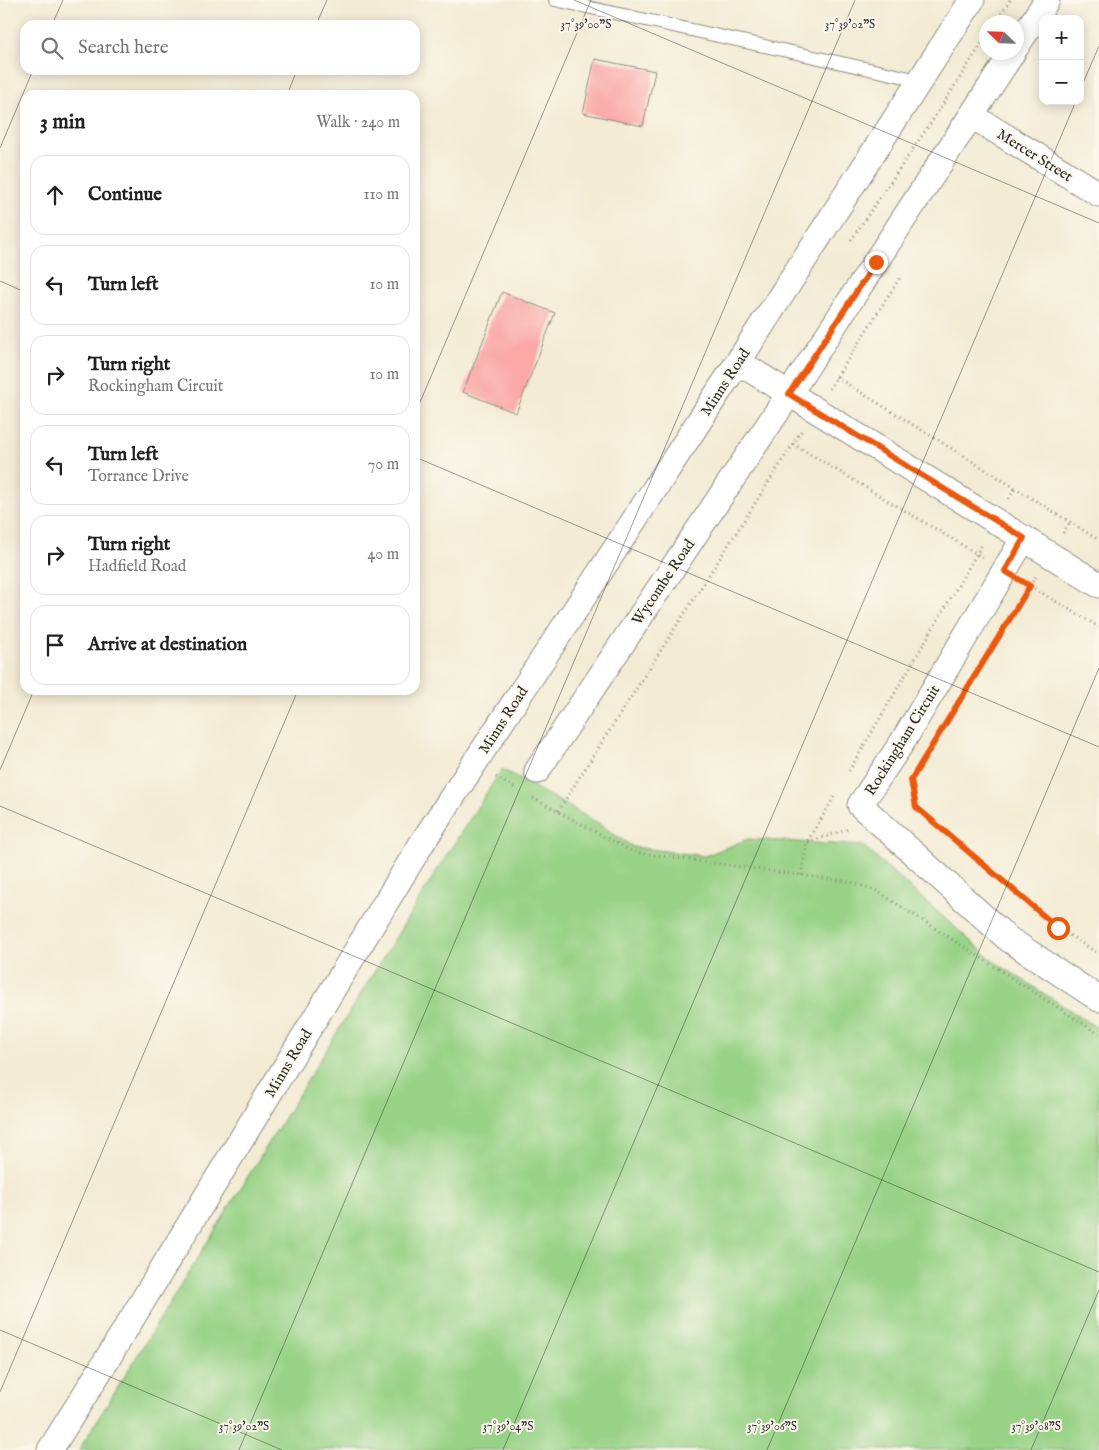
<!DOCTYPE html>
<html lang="en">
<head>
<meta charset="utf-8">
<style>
	:root { --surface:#fff; --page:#f6f6f6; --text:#222; --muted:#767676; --line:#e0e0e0 }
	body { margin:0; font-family:"IM FELL English",serif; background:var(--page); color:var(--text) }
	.controls { position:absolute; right:15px; top:15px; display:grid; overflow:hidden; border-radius:10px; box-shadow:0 2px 12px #0003 }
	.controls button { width:45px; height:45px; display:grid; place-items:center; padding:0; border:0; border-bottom:1px solid var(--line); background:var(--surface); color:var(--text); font:25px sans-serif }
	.compass { position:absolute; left:979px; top:15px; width:45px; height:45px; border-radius:50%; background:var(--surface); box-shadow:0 2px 12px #0003; rotate:293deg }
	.stop { position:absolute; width:15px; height:15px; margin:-11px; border:4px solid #ea580c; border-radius:50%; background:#fff }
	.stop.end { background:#ea580c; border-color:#fff; box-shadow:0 1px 5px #0008 }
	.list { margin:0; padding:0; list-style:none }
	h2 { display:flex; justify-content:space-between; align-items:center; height:65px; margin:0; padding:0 20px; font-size:21px }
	h2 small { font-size:16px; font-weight:400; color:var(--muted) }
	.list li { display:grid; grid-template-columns:32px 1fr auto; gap:15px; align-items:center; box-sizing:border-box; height:80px; margin:0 10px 10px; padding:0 10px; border:1px solid var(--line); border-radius:15px }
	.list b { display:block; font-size:19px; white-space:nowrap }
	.list p { margin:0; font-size:16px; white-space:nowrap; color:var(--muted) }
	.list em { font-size:16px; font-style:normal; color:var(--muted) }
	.icon { flex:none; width:28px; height:28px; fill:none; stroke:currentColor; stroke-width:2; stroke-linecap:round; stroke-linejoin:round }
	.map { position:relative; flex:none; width:1099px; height:1450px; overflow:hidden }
	.search { position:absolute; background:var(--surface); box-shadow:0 2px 12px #0003; left:20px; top:20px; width:400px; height:55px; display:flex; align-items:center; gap:12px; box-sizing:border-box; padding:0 18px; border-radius:15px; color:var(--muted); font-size:19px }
	.panel { position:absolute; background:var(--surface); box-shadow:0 2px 12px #0003; left:20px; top:90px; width:400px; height:605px; border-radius:15px }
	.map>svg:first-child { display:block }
	.green { fill:#98d286; stroke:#627e58 }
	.building { fill:#faa9a7 }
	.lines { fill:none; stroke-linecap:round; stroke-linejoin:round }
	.lane-casing { stroke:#8f8b80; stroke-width:14 }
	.street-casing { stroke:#8f8b80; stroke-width:27 }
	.path { stroke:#8f8b80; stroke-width:3; stroke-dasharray:1 4; stroke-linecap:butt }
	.lane { stroke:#fff; stroke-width:12 }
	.street { stroke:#fff; stroke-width:25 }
	.route { stroke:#ea580c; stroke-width:6 }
	.ticks { fill:none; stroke:#2b2b2b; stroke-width:1; stroke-opacity:0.45 }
	.labels { text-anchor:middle; stroke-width:4; stroke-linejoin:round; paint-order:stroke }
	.street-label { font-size:15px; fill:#2b2b2b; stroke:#fbf7ec }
	.ticks-label { font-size:12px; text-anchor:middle; fill:#2b2b2b; stroke:#fbf7ec; stroke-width:4; stroke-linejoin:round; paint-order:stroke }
</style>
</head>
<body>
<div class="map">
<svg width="1099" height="1450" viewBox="0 0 1099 1450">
	<rect width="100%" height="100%" fill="#fbf7ec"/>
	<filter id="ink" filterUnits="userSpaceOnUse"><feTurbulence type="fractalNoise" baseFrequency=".02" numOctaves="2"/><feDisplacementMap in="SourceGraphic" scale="10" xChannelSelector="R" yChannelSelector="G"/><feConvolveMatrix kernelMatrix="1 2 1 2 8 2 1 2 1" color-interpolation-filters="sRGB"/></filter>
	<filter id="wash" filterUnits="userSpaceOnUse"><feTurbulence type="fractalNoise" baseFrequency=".0096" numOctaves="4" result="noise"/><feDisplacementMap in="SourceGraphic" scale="20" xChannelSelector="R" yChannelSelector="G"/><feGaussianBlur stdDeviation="1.12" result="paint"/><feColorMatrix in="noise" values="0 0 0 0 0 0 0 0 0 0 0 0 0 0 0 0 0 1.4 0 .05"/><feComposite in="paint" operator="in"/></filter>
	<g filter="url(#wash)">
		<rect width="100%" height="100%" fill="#f3ebd4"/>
		<path class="green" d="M502 769 598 823 633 847 705 856 748 839 863 846 992 960 1099 1029V1450H79L446 856Z"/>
		<g id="blocks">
			<path class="building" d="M595 59 655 71 643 126 583 113Z
				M502 292 555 313 516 413 463 392Z"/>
		</g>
	</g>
	<g filter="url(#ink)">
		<use href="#blocks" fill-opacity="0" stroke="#8f8b80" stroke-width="1"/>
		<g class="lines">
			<g class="lane-casing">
				<path id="lane" d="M555 0 919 80"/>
			</g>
			<g class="street-casing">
				<path id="street" d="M1016 47 1047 0
					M972 116 1099 194
					M738 362 1099 585
					M1024 538 903 741 860 805 1007 938 1099 999
					M537 771 789 394 1013 52
					M50 1450 106 1361 422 843 738 362 972 0"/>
			</g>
			<path class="path" d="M996 22 1010 0
				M851 240 936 115 986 37
				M836 377 1099 540
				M829 389 901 276
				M793 444 984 558
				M1009 499 1015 488
				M1063 533 1070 522
				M1030 586 1099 627
				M962 697 1036 576
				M849 771 983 543
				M915 774 911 780 916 807 1058 928 1099 954
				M496 777 517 789
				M533 798 633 852 851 882 877 891 1099 1034
				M558 811 802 430
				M808 842 849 829
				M801 875 807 842 835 796"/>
			<use href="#lane" class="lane"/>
			<use href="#street" class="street"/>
		</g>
	</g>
	<g class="lines" filter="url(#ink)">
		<path class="route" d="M876 262 789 394 1024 538 1005 571 1030 586 911 780 916 807 1058 928"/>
	</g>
	<path class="ticks" d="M574 0 1099 223M52 25 63 0M316 25 327 0M1080 90 1099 46M287 95 297 70M0 148 33 70M0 281 25 292M415 414 591 0M415 457 1099 747M0 770 34 690M0 806 1099 1272M0 1330 282 1450M0 1392 298 690M239 1450 855 0M503 1450 1076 101M767 1450 1099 668M1031 1450 1099 1290"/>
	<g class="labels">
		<g class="street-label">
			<text transform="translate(1035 155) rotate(32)" y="5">Mercer Street</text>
			<text transform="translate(725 382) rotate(-57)" y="5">Minns Road</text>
			<text transform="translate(663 582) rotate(-56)" y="5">Wycombe Road</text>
			<text transform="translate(503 720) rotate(-57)" y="5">Minns Road</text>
			<text transform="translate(902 740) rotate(-58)" y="5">Rockingham Circuit</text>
			<text transform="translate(288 1063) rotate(-59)" y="5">Minns Road</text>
		</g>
	</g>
	<g class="ticks-label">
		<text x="586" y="28">37°39'00"S</text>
		<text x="850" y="28">37°39'02"S</text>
		<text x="244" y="1430">37°39'02"S</text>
		<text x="508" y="1430">37°39'04"S</text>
		<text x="772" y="1430">37°39'06"S</text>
		<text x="1036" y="1430">37°39'08"S</text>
	</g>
</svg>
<div class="controls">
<button>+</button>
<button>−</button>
</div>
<svg class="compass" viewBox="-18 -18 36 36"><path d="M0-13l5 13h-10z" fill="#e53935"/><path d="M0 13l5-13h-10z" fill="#767676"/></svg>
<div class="stop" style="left:1058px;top:928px"></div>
<div class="stop end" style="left:876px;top:262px"></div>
<div class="search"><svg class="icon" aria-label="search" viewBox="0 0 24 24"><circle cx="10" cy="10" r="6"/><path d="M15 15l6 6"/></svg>Search here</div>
<section class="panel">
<h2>3 min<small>Walk · 240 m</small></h2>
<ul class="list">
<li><svg class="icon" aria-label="ahead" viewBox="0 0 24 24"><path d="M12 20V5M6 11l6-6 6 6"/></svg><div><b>Continue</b></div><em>110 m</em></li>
<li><svg class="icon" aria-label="left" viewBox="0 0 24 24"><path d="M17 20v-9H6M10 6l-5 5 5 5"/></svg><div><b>Turn left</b></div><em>10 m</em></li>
<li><svg class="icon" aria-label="right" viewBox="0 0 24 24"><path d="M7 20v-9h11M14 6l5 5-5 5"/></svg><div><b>Turn right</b><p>Rockingham Circuit</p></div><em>10 m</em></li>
<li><svg class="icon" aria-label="left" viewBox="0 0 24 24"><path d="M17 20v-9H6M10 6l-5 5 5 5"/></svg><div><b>Turn left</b><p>Torrance Drive</p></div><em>70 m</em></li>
<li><svg class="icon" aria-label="right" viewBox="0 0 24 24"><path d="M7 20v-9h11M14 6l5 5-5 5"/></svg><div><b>Turn right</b><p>Hadfield Road</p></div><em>40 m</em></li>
<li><svg class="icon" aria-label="arrive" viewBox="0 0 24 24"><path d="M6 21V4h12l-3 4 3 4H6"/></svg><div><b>Arrive at destination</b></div></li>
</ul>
</section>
</div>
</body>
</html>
